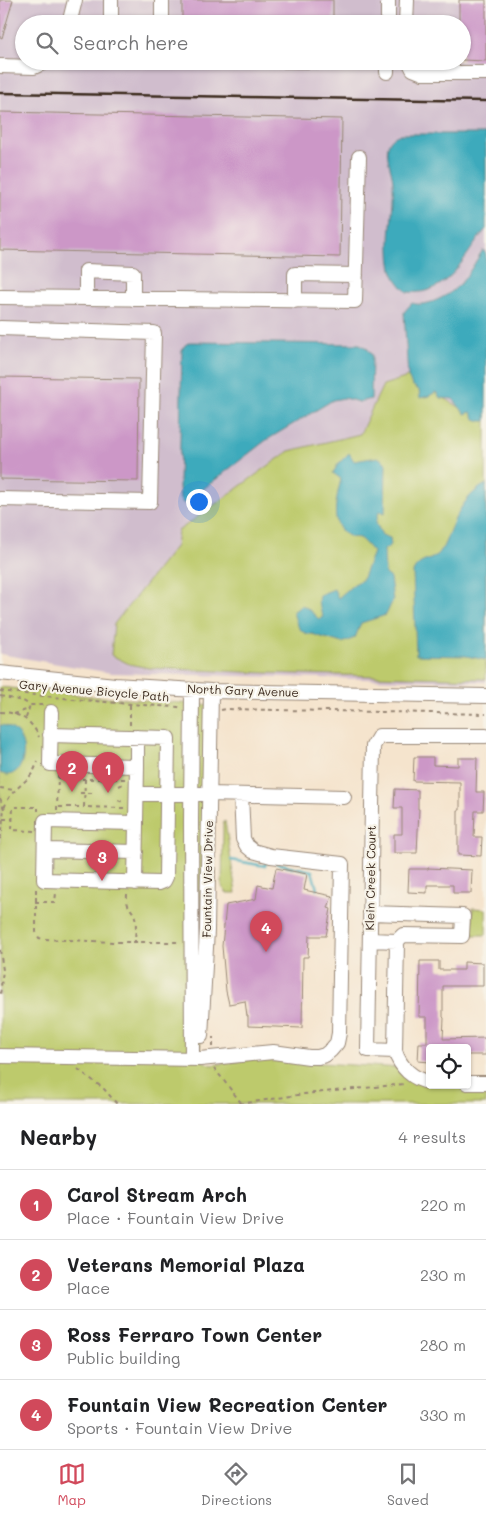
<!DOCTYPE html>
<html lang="en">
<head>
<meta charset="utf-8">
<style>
	:root { --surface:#fff; --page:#f2f2f2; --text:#202124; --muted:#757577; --line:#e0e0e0; --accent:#d1495b }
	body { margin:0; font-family:Mali,sans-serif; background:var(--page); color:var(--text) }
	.controls { position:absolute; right:15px; bottom:15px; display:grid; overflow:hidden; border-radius:5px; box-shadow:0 1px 4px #0004 }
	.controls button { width:45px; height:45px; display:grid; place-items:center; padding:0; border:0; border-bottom:1px solid var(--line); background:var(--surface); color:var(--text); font:25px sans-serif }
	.you { position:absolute; left:198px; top:501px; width:18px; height:18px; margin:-12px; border:4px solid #fff; border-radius:50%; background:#1a73e8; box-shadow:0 0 0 8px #1a73e833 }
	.badge { display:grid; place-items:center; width:32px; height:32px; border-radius:50%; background:var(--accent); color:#fff; font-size:16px; font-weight:700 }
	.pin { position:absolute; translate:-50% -41px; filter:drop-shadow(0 1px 2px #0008) }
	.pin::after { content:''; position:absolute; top:26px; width:18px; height:15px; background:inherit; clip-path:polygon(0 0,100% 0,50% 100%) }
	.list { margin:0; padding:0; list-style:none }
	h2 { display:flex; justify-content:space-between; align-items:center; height:65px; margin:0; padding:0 20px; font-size:21px }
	h2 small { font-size:16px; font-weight:400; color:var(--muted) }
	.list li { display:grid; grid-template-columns:32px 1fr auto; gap:15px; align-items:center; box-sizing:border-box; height:70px; padding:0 20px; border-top:1px solid var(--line) }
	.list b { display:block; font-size:19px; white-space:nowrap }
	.list p { margin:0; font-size:16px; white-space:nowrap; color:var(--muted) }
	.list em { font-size:16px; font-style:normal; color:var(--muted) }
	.icon { flex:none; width:28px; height:28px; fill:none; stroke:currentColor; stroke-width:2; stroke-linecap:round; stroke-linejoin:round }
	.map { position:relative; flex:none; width:486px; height:1104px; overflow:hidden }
	.search { position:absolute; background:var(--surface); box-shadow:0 1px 4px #0004; left:15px; right:15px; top:15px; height:55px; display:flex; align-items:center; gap:12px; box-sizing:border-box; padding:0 18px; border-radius:28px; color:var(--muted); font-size:19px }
	.sheet { height:345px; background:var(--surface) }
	nav { display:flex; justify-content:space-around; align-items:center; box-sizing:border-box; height:70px; border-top:1px solid var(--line); background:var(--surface); font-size:14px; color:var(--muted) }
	nav a { display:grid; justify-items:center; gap:2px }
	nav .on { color:var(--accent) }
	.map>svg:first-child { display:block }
	.industrial { fill:#d0bdcd; fill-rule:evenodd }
	.green { fill:#bdca6c; stroke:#7c7a45 }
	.water { fill:#3daabc; stroke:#3c6a6d }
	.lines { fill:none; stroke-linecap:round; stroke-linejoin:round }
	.stream { stroke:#3daabc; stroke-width:2.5 }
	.building { fill:#cc97c7 }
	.minor-casing { stroke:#988776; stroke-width:16 }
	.path { stroke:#988776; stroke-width:2; stroke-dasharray:4 4; stroke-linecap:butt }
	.minor { stroke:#fff; stroke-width:14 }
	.rail { stroke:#3b2a1e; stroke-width:2.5 }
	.labels { text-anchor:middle; stroke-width:4.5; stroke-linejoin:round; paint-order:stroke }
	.street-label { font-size:12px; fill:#3b2a1e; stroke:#f7f3e8 }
</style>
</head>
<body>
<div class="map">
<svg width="486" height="1104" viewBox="0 0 486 1104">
	<rect width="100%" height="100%" fill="#f7f3e8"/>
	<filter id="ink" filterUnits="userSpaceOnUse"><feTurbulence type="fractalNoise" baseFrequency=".02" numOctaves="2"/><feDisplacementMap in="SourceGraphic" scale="10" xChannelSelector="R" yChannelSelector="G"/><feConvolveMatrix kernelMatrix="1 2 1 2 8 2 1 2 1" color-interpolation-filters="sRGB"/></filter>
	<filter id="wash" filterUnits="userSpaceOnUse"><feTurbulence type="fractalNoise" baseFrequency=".0096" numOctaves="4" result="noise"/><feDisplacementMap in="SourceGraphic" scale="20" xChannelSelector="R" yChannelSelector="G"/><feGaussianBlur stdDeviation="1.12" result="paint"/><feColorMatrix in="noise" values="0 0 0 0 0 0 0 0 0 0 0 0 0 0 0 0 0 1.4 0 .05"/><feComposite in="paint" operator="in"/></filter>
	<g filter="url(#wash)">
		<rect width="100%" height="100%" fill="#f5e4cd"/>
		<path class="industrial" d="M0 0H486V682L111 673 0 654ZM24 24H462V61H24Z"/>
		<path class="green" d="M408 377 461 408 486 413V679L268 673 149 668 129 664 111 655 114 624 176 546 178 531 289 451 360 434 383 385Z
			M0 687 87 696 209 705 200 1060 212 1065 254 1059 402 1068 430 1085H467L486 1083V1104H0Z
			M225 821 236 893H227L222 887 223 832V824Z
			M473 908 486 909V935H472Z"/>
		<path class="water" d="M401 134H486V229C463 256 449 297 407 292 401 286 394 278 392 269 386 241 395 210 393 181 392 169 384 154 389 143 392 137 396 136 401 134Z
			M483 250 486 254V421H481L475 419 471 412 465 414 453 399 440 398 436 392 429 396 420 398 419 390 412 385 408 377 404 312 412 303C426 308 448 296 458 286 467 278 476 260 483 250Z
			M190 342 360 344 367 348 372 355 371 399 359 402 344 398 333 400 265 441 184 504 180 500 179 486 182 350 185 345Z
			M349 453 354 461 378 457 386 463 385 513 379 511 376 523 382 535 390 538 391 545 384 550 385 574 390 578 393 600 386 615 361 623 355 638 342 643 312 634C299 635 296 622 293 612L302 605 307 608 319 619 323 617 318 602 319 595 334 589 338 598 354 584 362 580 373 552C369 548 363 540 359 538 356 537 353 538 351 537 327 528 337 497 341 479L333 473 338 464Z
			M486 484V660L466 656 416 655 413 572C419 558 433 562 440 552 445 545 447 537 450 530 458 511 467 494 486 484Z
			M0 725C31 727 29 773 8 775 5 775 3 774 0 773Z"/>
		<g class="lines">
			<path class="stream" d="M231 860 265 866 266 861 268 862
				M276 863 312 871 317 889"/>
		</g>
		<g id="blocks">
			<path class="building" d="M0 0H13L2 38 0 37Z
				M182 0H333V24H182Z
				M459 0H486V61L462 60V24H459Z
				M284 61H332V69L283 68Z
				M0 112 342 119 340 257 0 250Z
				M0 377 139 379 138 481 0 479Z
				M414 757H433V765L458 766V758H477L476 792H484L483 811H475L474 837H482L481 856 458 855V810H460V782L413 781Z
				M395 789 418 790V809H419L417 853H394V834H402V808H394Z
				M276 868 307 874 304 890 332 896 328 908 331 909 326 936H309L308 957H303L302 1028 248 1026V1016H247L245 1001 229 1004 226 991 222 946 226 905 256 899 258 885 272 888Z
				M428 868 472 870 471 893H453V885H427V893L408 892 409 869H428Z
				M420 961H439V970H464V962L483 963V986H443V1017L444 1018 443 1039 486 1038V1055H467V1048H430V1062L418 1061 419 1043H427V1017H419Z"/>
		</g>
	</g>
	<g filter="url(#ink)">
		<use href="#blocks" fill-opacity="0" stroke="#988776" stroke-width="1"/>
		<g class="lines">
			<g class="minor-casing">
				<path id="minor" d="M69 24 75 0
					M111 24V0
					M162 24V0
					M388 24V0
					M406 24 407 0
					M409 61 413 69 423 73H486
					M0 66 34 67 47 61
					M387 72V61
					M0 297 355 301 359 157
					M86 298V271L133 273V299
					M295 301V274L356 275
					M0 328 154 333 150 502 0 499
					M0 673 115 685 211 691 486 696
					M192 690 191 823 192 1059
					M50 735 168 738 166 877 164 881 159 883 44 880 45 821 136 823 137 766 50 764 51 712
					M137 766V737
					M137 794H209L344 797
					M45 850 136 852
					M135 883 136 823
					M370 913 463 916 462 936 403 935 397 941
					M370 940 397 941 395 1051C400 1067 413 1080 430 1082
					M201 1036 207 930 211 691
					M395 1051 368 1050 373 746 379 736H486
					M0 1056 200 1059 273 1052 309 1057H318L325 1055 331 1050 337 1043 339 1033 342 864 271 856 253 851 247 846 243 839 241 795
					M467 1083H486"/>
			</g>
			<path class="path" d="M0 691C59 698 119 704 178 707L181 708
				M0 696 23 701 30 705H44
				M221 710 226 709 486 714
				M0 712C18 712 32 720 39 737
				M14 714 29 709
				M26 718 30 705
				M130 725V705
				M58 778 85 779
				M119 786 125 783
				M0 788 14 790
				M80 793H94
				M0 798 4 809
				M118 800 125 803
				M59 807H84
				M124 808 84 807 85 779H126
				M57 810 58 775
				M3 819H12
				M35 831 12 830 13 807H38V811
				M0 839C4 827 1 813 7 801 14 788 26 783 33 772 35 769 36 765 38 762
				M36 889V932L39 938 43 939 114 942H181
				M127 894C126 909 131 906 135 917 137 924 135 934 135 942
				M35 902H55L56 893
				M0 950 3 970 0 996
				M213 1047V1037
				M214 1068 242 1104
				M78 1069 104 1089 117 1104
				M240 1104 304 1094 405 1084"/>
			<use href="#minor" class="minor"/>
			<path class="rail" d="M0 93 486 101"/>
		</g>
	</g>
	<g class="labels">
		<g class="street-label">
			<text transform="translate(94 691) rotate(5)" y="4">Gary Avenue Bicycle Path</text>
			<text transform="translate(243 691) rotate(2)" y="4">North Gary Avenue</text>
			<text transform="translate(371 878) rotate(-89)" y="4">Klein Creek Court</text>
			<text transform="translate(208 879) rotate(-89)" y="4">Fountain View Drive</text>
		</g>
	</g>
</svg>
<div class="controls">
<button><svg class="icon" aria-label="locate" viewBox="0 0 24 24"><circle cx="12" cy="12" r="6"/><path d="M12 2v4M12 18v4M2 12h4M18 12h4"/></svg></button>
</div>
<div class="you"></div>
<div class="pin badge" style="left:108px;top:793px">1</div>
<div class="pin badge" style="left:72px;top:792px">2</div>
<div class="pin badge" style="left:102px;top:881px">3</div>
<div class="pin badge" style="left:266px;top:952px">4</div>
<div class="search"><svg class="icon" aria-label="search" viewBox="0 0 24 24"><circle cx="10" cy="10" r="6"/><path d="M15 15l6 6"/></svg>Search here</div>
</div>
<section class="sheet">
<h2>Nearby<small>4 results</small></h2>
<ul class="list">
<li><span class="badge">1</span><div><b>Carol Stream Arch</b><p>Place · Fountain View Drive</p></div><em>220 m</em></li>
<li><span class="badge">2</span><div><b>Veterans Memorial Plaza</b><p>Place</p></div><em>230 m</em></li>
<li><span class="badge">3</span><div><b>Ross Ferraro Town Center</b><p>Public building</p></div><em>280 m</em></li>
<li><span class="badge">4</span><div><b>Fountain View Recreation Center</b><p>Sports · Fountain View Drive</p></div><em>330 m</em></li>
</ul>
</section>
<nav>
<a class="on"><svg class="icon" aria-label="map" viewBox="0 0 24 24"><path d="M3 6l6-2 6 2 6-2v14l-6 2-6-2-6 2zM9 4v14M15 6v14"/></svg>Map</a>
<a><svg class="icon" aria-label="directions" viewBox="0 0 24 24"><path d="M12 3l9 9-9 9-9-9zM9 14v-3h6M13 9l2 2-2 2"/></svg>Directions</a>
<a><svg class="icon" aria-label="saved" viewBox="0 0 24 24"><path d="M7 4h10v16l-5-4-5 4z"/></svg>Saved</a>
</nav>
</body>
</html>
